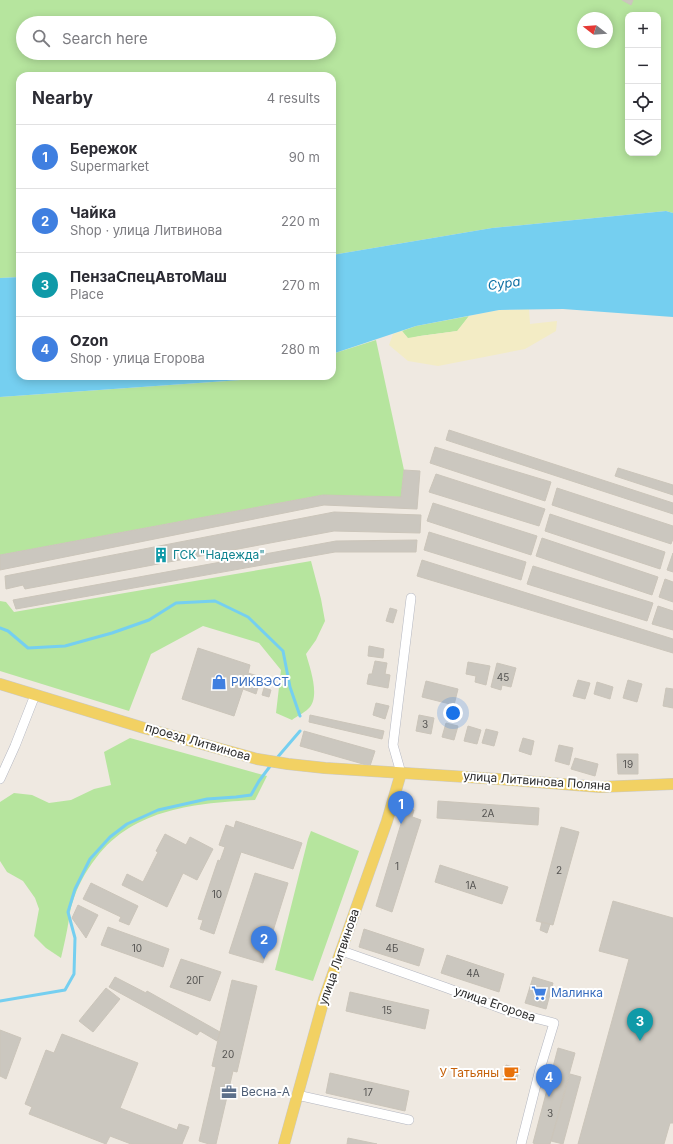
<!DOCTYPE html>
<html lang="en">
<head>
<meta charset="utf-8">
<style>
	:root { --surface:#fff; --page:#f7f7f7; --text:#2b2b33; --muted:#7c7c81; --line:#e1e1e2; --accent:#0b8043 }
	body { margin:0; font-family:Inter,sans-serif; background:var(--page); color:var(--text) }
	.controls { position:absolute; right:12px; top:12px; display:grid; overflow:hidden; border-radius:8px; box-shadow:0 2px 10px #0003 }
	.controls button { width:36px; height:36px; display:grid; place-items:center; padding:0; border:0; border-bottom:1px solid var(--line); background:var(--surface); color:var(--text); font:20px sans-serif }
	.compass { position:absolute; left:577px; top:12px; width:36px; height:36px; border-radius:50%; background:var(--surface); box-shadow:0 2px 10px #0003; rotate:287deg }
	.you { position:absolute; left:453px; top:713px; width:14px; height:14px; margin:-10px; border:3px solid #fff; border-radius:50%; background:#1a73e8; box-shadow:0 0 0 6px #1a73e833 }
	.badge { display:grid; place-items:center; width:26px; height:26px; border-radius:50%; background:var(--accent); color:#fff; font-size:13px; font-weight:700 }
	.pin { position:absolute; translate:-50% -33px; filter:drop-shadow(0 1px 2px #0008) }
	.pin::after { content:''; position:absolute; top:21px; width:14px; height:12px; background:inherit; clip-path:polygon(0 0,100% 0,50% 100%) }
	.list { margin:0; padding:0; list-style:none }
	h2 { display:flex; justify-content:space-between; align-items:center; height:52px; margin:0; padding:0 16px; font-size:17px }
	h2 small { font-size:13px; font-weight:400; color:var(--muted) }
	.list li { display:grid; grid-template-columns:26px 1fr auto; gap:12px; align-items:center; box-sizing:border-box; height:64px; padding:0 16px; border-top:1px solid var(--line) }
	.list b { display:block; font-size:15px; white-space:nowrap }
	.list p { margin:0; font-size:13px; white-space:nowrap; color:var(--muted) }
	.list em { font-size:13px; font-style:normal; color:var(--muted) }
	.icon { flex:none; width:22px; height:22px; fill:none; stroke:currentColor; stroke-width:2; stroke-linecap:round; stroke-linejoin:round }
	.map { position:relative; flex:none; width:673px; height:1144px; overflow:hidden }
	.search { position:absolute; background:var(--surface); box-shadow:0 2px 10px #0003; left:16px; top:16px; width:320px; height:44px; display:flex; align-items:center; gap:10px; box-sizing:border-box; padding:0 14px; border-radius:22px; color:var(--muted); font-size:15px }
	.panel { position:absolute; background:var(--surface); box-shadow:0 2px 10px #0003; left:16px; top:72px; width:320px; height:308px; border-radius:12px }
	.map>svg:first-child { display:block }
	.green { fill:#b6e59e; fill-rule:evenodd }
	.sand { fill:#f3ecc5 }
	.water { fill:#75cff0 }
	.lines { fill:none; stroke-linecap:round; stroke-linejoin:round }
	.stream { stroke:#75cff0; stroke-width:3 }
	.building { fill:#cbc7bf; stroke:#cbc5ba }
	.minor-casing { stroke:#b4b7c1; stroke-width:10 }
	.major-casing { stroke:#c9c9c9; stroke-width:12 }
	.minor { stroke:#fff; stroke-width:9 }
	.major { stroke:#f2d163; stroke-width:11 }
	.labels { text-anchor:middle; stroke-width:4; stroke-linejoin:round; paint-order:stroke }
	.number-label { font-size:10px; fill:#555452 }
	.culture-label { font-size:12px; fill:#0d838f; stroke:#fff; text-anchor:start }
	.shop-label { font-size:12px; fill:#366cbe; stroke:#fff; text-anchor:start }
	.street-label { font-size:12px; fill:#2e2e2e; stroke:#fff }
	.food-label { font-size:12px; fill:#c56008; stroke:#fff; text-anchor:end }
	.service-label { font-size:12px; fill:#4e5e75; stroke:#fff; text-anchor:start }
	.water-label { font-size:13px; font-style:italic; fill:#0d6fa3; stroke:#fff }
</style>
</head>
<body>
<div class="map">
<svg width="673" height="1144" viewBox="0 0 673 1144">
	<rect width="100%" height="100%" fill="#efe9e1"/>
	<path class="green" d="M0 0H673V213L666 211 492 228 332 255V76H20V277L0 278ZM628 15H658V153H628ZM583 18H607V42H583ZM23 23H329V53H23Z
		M469 316 458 331 420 336 408 339 402 331 416 326Z
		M376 340 404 470 401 497 323 495 0 555V397L255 379 263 376H332V354Z
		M311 561 321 599 325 621 316 640 306 654C310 668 321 698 308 709 304 713 297 716 292 720L276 713 281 670 259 643 203 626 151 654 129 711 0 671V601L6 602 14 612Z
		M130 738 267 776 255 800C197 803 134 808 96 858 85 872 77 887 72 904 70 909 70 914 69 919 67 932 64 945 61 958L46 948 34 936 39 909 35 898 23 881 7 872 0 861V802L14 793 32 795 49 803 71 800 94 789 111 785 104 752Z
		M311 831 359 851 313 981 275 970 308 839Z"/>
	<path class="sand" d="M529 309 530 324 557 321 556 331 525 349 438 366 408 361 389 345 393 334 402 331 408 338 420 336 457 331 469 316 499 310Z"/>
	<path class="water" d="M666 211 673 213V317L563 309 499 310 416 326 332 354V255L492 228Z
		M20 277V376H263L255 379 0 397V278Z"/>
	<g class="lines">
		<path class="stream" d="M0 628 8 631 28 648 65 646 112 633 149 620 176 603 215 601 248 617 283 651 290 687 300 716
			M276 759 300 731
			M0 1001 65 990 74 974 75 938 68 912 75 889 90 859 110 837 127 824 158 810 207 799 236 797 251 795 259 781 271 765"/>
	</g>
	<path class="building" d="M622 0H633L631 5Z
		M449 430 673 503V514L446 440Z
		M435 447 551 482 545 501 430 463Z
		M618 468 673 485V495L615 476Z
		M404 470 420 471 417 509 324 505 0 570V555L323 495 401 497Z
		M436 474 545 509 539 526 429 492Z
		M557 488 673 526V539L671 544 552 505Z
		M433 503 537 536 531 555 427 521Z
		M334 512 421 515 420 533 334 531 25 589 23 585 6 589 5 576Z
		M550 514 665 552 660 569 545 531Z
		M429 532 526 562 521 580 424 550Z
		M542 538 658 577 652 595 536 556Z
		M417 540 416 552H335L16 609 13 600 336 541Z
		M673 553V572L667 570Z
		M422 560 673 639V653L417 576Z
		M533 566 653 603 647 621 527 584Z
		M665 579 673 582V602L659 597Z
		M658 606 673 611V630L652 624Z
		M390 608 397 610 393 623 386 621Z
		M369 646 384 649 383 658 368 656Z
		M198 648 250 665 248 673 261 677 256 694 243 689 234 716 182 699Z
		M375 661 387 663 385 674 390 675 388 688 367 684 369 674H372Z
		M468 662 490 666 486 685 475 682 476 676 466 674Z
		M497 663 516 668 511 687 502 685 501 690 491 687Z
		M578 680 590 683 585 699 573 696Z
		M628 680 642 684 637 702 623 698Z
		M426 681 458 689 454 705 422 697Z
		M597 682 613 687 610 699 594 694Z
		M264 688 271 690 269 697 262 695Z
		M666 688 673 689V708L663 706Z
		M376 703 389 706 385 719 373 715Z
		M310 715 384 731 382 739 309 722Z
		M419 715 434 718 431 734 416 731Z
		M446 723 458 726 454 740 442 737Z
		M468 726 481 730 477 744 464 741Z
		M486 729 498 732 494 746 482 743Z
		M304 731 375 751 370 766 300 746Z
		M523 738 534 741 531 755 519 751Z
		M559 745 573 748 569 765 555 761Z
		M617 754H638V774H618Z
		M575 758 598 764 595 776 571 769Z
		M438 801 539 808 538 825 437 818Z
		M403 807 414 810 412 817 404 814 403 818 400 817Z
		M404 814 421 820 392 912 376 906Z
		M236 821 302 843 293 869 241 852 214 934 200 929 203 920 198 919 218 860 220 861 225 847 219 845 226 825 234 828Z
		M561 827 579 832 553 925 536 921Z
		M165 834 186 845 190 837 213 849 197 880 183 873 167 907 122 885 127 874 143 882 158 852 156 851Z
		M440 865 508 887 502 904 435 882Z
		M255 873 288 883 263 963 229 953Z
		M91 883 138 906 129 925 119 921 121 917 83 899Z
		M613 901 673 918V1123H670L664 1144H578L629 959 599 951Z
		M78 905 98 915 86 938 72 918Z
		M542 922 550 924 547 933 540 930Z
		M108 927 169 949 163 967 101 945Z
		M364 929 424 949 419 966 359 947Z
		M447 955 504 974 499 992 441 973Z
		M181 959 221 972 210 1001 170 987Z
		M115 977 146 993 147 991 220 1032 217 1041 200 1031 197 1035 109 987Z
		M533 977 553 983 546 1009 525 1003Z
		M232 980 257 986 237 1072 233 1071 216 1144H209L199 1141 216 1067 212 1066Z
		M106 988 120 999 93 1032 79 1021Z
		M350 992 429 1010 425 1029 346 1011Z
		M0 1030 21 1038 6 1079 0 1076Z
		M62 1034 138 1063 120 1108 177 1130 179 1124 189 1127 182 1144H131L110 1136 106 1144 29 1114 32 1107 25 1104 46 1050 54 1053Z
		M558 1048 575 1053 550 1144H536L533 1143Z
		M506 1065 520 1069 516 1081 503 1077Z
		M330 1073 409 1091 405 1111 326 1093Z
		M570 1074 581 1077 563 1144 551 1141Z
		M348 1138 377 1144H347Z"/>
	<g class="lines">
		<g class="minor-casing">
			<path id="minor" d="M401 773 393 745 411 598
				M0 779 15 746 35 695
				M342 951 447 988 511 1012 554 1023 540 1069 521 1144
				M297 1095 409 1120"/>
		</g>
		<g class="major-casing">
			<path id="major" d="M0 684 144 728 257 759 288 764 325 768 498 779 600 787 673 784
				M284 1144 324 999 387 821 401 773"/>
		</g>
		<use href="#minor" class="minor"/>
		<use href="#major" class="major"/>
	</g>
	<defs>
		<g id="building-bare" transform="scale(1.2)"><path d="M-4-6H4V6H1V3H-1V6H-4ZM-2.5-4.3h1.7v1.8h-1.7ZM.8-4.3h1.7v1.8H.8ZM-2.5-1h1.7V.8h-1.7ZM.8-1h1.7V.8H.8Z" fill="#0f9aa8" stroke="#fff" stroke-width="2.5" paint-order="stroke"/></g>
		<g id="shop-bare" transform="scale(1.2)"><path d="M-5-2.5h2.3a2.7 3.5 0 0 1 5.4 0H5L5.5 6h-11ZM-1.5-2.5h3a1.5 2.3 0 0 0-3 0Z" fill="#3f7fe0" stroke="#fff" stroke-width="2.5" paint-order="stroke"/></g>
		<g id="supermarket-bare" transform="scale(1.2)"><path d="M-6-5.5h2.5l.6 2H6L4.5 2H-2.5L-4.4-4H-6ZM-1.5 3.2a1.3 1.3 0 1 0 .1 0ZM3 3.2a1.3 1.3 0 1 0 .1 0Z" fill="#3f7fe0" stroke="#fff" stroke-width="2.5" paint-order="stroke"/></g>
		<g id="cafe-bare" transform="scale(1.2)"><path d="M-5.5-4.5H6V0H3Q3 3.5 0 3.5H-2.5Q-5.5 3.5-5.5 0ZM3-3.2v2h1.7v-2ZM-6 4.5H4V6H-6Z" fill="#e8710a" stroke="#fff" stroke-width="2.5" paint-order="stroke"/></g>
		<g id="office-bare" transform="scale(1.2)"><path d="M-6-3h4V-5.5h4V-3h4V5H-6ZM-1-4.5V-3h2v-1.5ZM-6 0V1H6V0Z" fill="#5c6f8a" stroke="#fff" stroke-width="2.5" paint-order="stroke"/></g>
	</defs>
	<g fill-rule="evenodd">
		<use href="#building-bare" x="161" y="555"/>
		<use href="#shop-bare" x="219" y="682"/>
		<use href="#supermarket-bare" x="539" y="993"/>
		<use href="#cafe-bare" x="511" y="1073"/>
		<use href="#office-bare" x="229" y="1092"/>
	</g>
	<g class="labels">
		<g class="number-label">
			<text x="503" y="681">45</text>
			<text x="425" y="728">3</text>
			<text x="628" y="768">19</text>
			<text x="488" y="817">2А</text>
			<text x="397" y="870">1</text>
			<text x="559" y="874">2</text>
			<text x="471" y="889">1А</text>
			<text x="217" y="898">10</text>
			<text x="137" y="952">10</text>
			<text x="392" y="952">4Б</text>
			<text x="473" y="977">4А</text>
			<text x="195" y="984">20Г</text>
			<text x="387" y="1014">15</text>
			<text x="228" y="1058">20</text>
			<text x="368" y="1096">17</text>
			<text x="550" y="1117">3</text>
		</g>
		<g class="culture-label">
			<text x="173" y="559">ГСК "Надежда"</text>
		</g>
		<g class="shop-label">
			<text x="231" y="686">РИКВЭСТ</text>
			<text x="551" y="997">Малинка</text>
		</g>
		<g class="street-label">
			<text transform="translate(198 742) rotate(16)" y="4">проезд Литвинова</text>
			<text transform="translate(537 781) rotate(4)" y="4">улица Литвинова Поляна</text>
			<text transform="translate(339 957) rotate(-71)" y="4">улица Литвинова</text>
			<text transform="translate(495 1004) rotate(19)" y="4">улица Егорова</text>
		</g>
		<g class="food-label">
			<text x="499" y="1077">У Татьяны</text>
		</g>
		<g class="service-label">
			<text x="241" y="1096">Весна-А</text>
		</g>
		<g class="water-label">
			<text transform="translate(504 283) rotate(-8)" y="5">Сура</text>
		</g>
	</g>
</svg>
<div class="controls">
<button>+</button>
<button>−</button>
<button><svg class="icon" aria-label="locate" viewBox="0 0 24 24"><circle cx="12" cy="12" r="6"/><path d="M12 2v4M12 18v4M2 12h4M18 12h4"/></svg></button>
<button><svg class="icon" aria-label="layers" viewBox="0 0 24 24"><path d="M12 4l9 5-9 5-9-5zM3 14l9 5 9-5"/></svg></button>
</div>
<svg class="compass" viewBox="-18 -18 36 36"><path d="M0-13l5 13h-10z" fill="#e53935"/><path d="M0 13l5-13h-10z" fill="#7c7c81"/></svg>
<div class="you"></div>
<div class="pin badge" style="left:401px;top:824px;background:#3f7fe0">1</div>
<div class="pin badge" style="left:264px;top:959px;background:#3f7fe0">2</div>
<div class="pin badge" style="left:640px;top:1041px;background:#0f9aa8">3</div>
<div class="pin badge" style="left:549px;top:1097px;background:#3f7fe0">4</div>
<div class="search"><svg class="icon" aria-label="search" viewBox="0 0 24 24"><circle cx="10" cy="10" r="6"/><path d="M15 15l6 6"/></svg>Search here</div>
<section class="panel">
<h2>Nearby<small>4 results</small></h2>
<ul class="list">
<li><span class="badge" style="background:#3f7fe0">1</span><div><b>Бережок</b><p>Supermarket</p></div><em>90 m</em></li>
<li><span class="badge" style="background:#3f7fe0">2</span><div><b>Чайка</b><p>Shop · улица Литвинова</p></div><em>220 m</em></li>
<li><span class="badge" style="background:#0f9aa8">3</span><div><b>ПензаСпецАвтоМаш</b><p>Place</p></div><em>270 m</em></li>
<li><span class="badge" style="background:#3f7fe0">4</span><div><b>Ozon</b><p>Shop · улица Егорова</p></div><em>280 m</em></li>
</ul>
</section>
</div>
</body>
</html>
